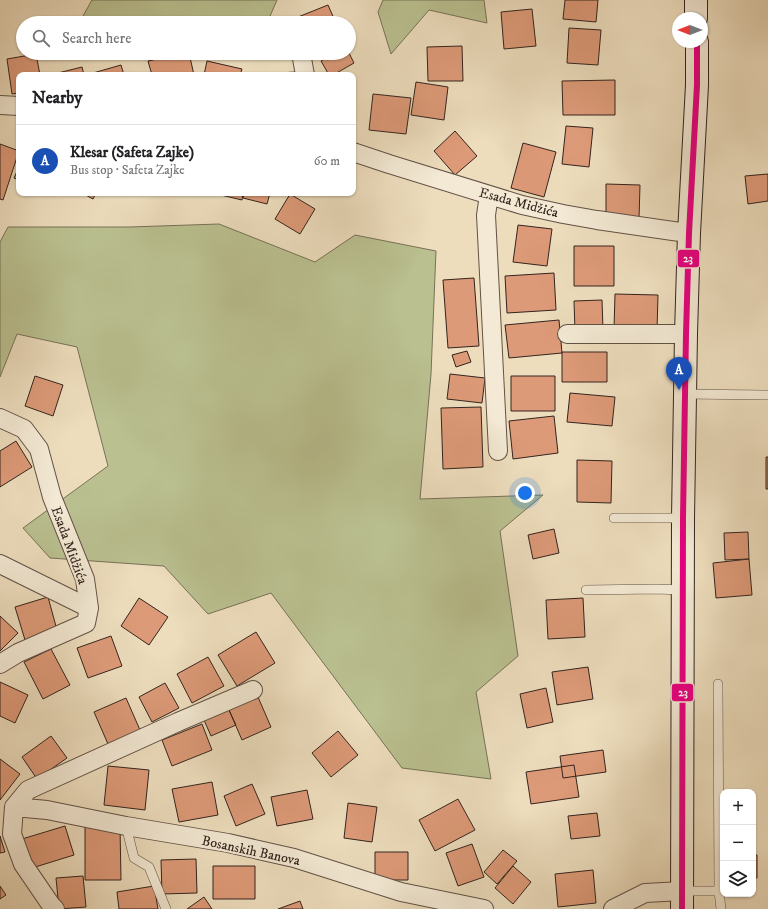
<!DOCTYPE html>
<html lang="en">
<head>
<meta charset="utf-8">
<style>
	:root { --surface:#fff; --page:#f2f2f2; --text:#202124; --muted:#757577; --line:#e0e0e0; --accent:#8f2418 }
	body { margin:0; font-family:"IM FELL DW Pica",serif; background:var(--page); color:var(--text) }
	.controls { position:absolute; right:12px; bottom:12px; display:grid; overflow:hidden; border-radius:8px; box-shadow:0 1px 3px #0004 }
	.controls button { width:36px; height:36px; display:grid; place-items:center; padding:0; border:0; border-bottom:1px solid var(--line); background:var(--surface); color:var(--text); font:20px sans-serif }
	.compass { position:absolute; left:672px; top:12px; width:36px; height:36px; border-radius:50%; background:var(--surface); box-shadow:0 1px 3px #0004; rotate:270deg }
	.you { position:absolute; left:525px; top:493px; width:14px; height:14px; margin:-10px; border:3px solid #fff; border-radius:50%; background:#1a73e8; box-shadow:0 0 0 6px #1a73e833 }
	.badge { display:grid; place-items:center; width:26px; height:26px; border-radius:50%; background:var(--accent); color:#fff; font-size:13px; font-weight:700 }
	.pin { position:absolute; translate:-50% -33px; filter:drop-shadow(0 1px 2px #0008) }
	.pin::after { content:''; position:absolute; top:21px; width:14px; height:12px; background:inherit; clip-path:polygon(0 0,100% 0,50% 100%) }
	.list { margin:0; padding:0; list-style:none }
	h2 { display:flex; justify-content:space-between; align-items:center; height:52px; margin:0; padding:0 16px; font-size:17px }
	h2 small { font-size:13px; font-weight:400; color:var(--muted) }
	.list li { display:grid; grid-template-columns:26px 1fr auto; gap:12px; align-items:center; box-sizing:border-box; height:72px; padding:0 16px; border-top:1px solid var(--line) }
	.list b { display:block; font-size:15px; white-space:nowrap }
	.list p { margin:0; font-size:13px; white-space:nowrap; color:var(--muted) }
	.list em { font-size:13px; font-style:normal; color:var(--muted) }
	.icon { flex:none; width:22px; height:22px; fill:none; stroke:currentColor; stroke-width:2; stroke-linecap:round; stroke-linejoin:round }
	.map { position:relative; flex:none; width:768px; height:909px; overflow:hidden }
	.search { position:absolute; background:var(--surface); box-shadow:0 1px 3px #0004; left:16px; top:16px; width:340px; height:44px; display:flex; align-items:center; gap:10px; box-sizing:border-box; padding:0 14px; border-radius:22px; color:var(--muted); font-size:15px }
	.panel { position:absolute; background:var(--surface); box-shadow:0 1px 3px #0004; left:16px; top:72px; width:340px; height:124px; border-radius:8px }
	.map>svg:first-child { display:block }
	.green { fill:#bac090; stroke:#777257 }
	.building { fill:#dd9a78; stroke:#34241e }
	.lines { fill:none; stroke-linecap:round; stroke-linejoin:round }
	.lane-casing { stroke:#625246; stroke-width:10 }
	.street-casing { stroke:#625246; stroke-width:20 }
	.secondary-casing { stroke:#34241e; stroke-width:24 }
	.lane { stroke:#f3e9d4; stroke-width:9 }
	.street { stroke:#f3e9d4; stroke-width:18 }
	.secondary { stroke:#f3e9d4; stroke-width:22 }
	.bus-1-casing { stroke:#f3e9d4; stroke-width:9 }
	.bus-1 { stroke:#e5007d; stroke-width:6 }
	.labels { text-anchor:middle; stroke-width:4; stroke-linejoin:round; paint-order:stroke }
	.street-label { font-size:14px; fill:#34241e; stroke:#f3e9d4 }
	.line-badge { stroke:#f3e9d4; stroke-width:1.5 }
	.badge-label { font-size:11px; text-anchor:middle; font-weight:bold; fill:#fff }
</style>
</head>
<body>
<div class="map">
<svg width="768" height="909" viewBox="0 0 768 909">
	<rect width="100%" height="100%" fill="#edddbd"/>
	<filter id="stains"><feTurbulence type="fractalNoise" baseFrequency=".005" numOctaves="4"/><feColorMatrix values="0 0 0 0 .2 0 0 0 0 .09 0 0 0 0 .02 0 0 0 .5 -.17"/></filter>
	<radialGradient id="worn" r=".72"><stop offset=".6" stop-color="#630" stop-opacity="0"/><stop offset="1" stop-color="#630" stop-opacity=".3"/></radialGradient>
	<path class="green" d="M92 0H277L267 23H79Z
		M383 0H484L487 23 429 10 391 54 378 12Z
		M219 224 315 262 355 235 436 251 431 374 420 499 543 495 500 531 518 656 476 692 491 779 402 768 271 593 208 614 164 566 50 558 23 528 108 466 77 347 17 334 0 377V242L8 227H130Z"/>
	<path class="building" d="M565 0H598L596 22 563 19Z
		M328 5 336 23H300L298 17Z
		M532 9 536 46 504 49 501 12Z
		M569 28 601 30 598 65 567 63Z
		M462 46 463 81H428L427 47Z
		M186 53H189L194 75H152L148 61Z
		M335 53H349L354 63 333 75H329L321 61Z
		M36 54 40 75H19V93L12 94 7 59Z
		M207 61 242 69 240 75H204Z
		M121 65 124 75H94L93 73Z
		M82 67 84 75H50Z
		M297 72V75H254V74Z
		M615 80V115H563L562 81Z
		M416 82 448 87 444 120 411 115Z
		M373 94 411 98 406 134 369 130Z
		M566 126 593 128 589 167 562 164Z
		M455 131 477 156 455 175 434 151Z
		M523 143 556 152 544 197 511 188Z
		M0 144 19 151 3 200 0 199Z
		M19 167V180L14 178Z
		M768 174V201L748 204 745 176Z
		M606 184 640 185 639 219 606 218Z
		M82 193H96L93 199Z
		M222 193H243L242 200 221 195Z
		M244 193H270L267 204 243 198Z
		M290 194 315 209 300 234 275 219Z
		M518 225 552 229 547 266 513 262Z
		M574 246H614V286H574Z
		M554 273 556 310 507 313 505 276Z
		M474 278 479 346 448 348 443 280Z
		M615 294 658 295 657 330 614 329Z
		M602 300 603 330 575 331 574 301Z
		M559 320 562 353 509 358 505 325Z
		M467 351 471 362 456 367 452 355Z
		M562 352H607V382H562Z
		M450 374 485 378 482 403 447 399Z
		M35 376 63 385 53 416 25 406Z
		M511 376H555V411H511Z
		M570 393 615 397 612 426 567 422Z
		M481 407 483 467 443 469 441 408Z
		M554 416 558 453 513 459 509 421Z
		M16 441 32 467 0 487V451Z
		M766 457H768V489H766Z
		M577 460 612 461 611 503 577 502Z
		M554 529 559 553 533 559 528 535Z
		M748 532 749 559 725 560 724 533Z
		M749 559 752 595 716 598 713 563Z
		M48 597 57 630 25 640 15 607Z
		M139 598 168 617 149 645 121 626Z
		M583 598 585 637 548 639 546 600Z
		M0 616 18 633 0 651Z
		M256 632 275 663 237 686 218 655Z
		M111 636 122 666 88 678 77 648Z
		M51 649 70 685 43 699 24 662Z
		M208 657 224 686 192 703 177 674Z
		M588 667 593 699 557 705 552 672Z
		M0 682 28 695 15 723 0 716Z
		M165 683 179 708 152 722 139 697Z
		M546 688 553 722 527 728 520 694Z
		M258 697 271 727 242 740 229 710Z
		M126 698 140 730 108 744 94 712Z
		M228 708 236 725 211 736 204 720Z
		M202 724 212 750 172 766 162 740Z
		M338 731 358 755 331 777 312 753Z
		M51 736 67 758 37 779 22 757Z
		M603 750 606 772 563 778 560 756Z
		M0 759 20 774 0 800Z
		M574 765 579 797 531 804 526 772Z
		M108 766 149 770 145 810 104 805Z
		M212 782 218 815 179 822 172 789Z
		M252 784 265 814 236 826 224 796Z
		M307 790 313 819 277 826 271 797Z
		M458 799 475 830 435 851 419 820Z
		M348 803 377 807 372 842 344 838Z
		M597 813 600 836 571 839 568 816Z
		M65 826 74 855 32 868 22 839Z
		M85 827H120L121 880H85Z
		M0 836 5 852 0 853Z
		M472 844 484 877 458 886 446 853Z
		M503 850 517 861 497 884 484 872Z
		M375 852H408V880H375Z
		M753 855H757V878H753Z
		M196 859 197 893 162 894 161 860Z
		M213 866H255V899H213Z
		M513 866 531 882 513 904 495 888Z
		M593 870 596 903 558 907 555 874Z
		M83 876 86 907 59 909 56 878Z
		M0 886 6 895 0 899Z
		M154 886 158 909H119L117 892Z
		M204 897 212 909H187Z
		M300 901 303 909H278Z"/>
	<g class="lines">
		<g class="lane-casing">
			<path id="lane" d="M685 394 768 395
				M614 518H683
				M586 590 656 589 683 590
				M718 684 719 891
				M126 826 134 858 149 867 166 909
				M682 891H719L721 909"/>
		</g>
		<g class="street-casing">
			<path id="street" d="M301 53 305 75
				M0 105 19 106
				M353 152 389 164 522 205 563 214 597 220 673 231 689 233
				M489 195 486 215 498 451
				M567 334H686
				M0 418 24 429 39 449 52 497 85 579 89 608 86 623 18 653 0 664
				M0 564 89 608
				M14 807 47 810 126 826 228 843 294 858 401 892 484 909
				M55 909 51 905 23 864 12 834 14 807 28 790 178 722 253 690
				M613 909 645 893 682 891"/>
		</g>
		<g class="secondary-casing">
			<path id="secondary" d="M696 0V18
				M682 909 683 518 686 334 689 233 697 85V42"/>
		</g>
		<use href="#lane" class="lane"/>
		<use href="#street" class="street"/>
		<use href="#secondary" class="secondary"/>
		<g class="bus-1-casing">
			<path id="bus-1" d="M682 909 683 518 686 334 689 233 697 85V42"/>
		</g>
		<use href="#bus-1" class="bus-1"/>
	</g>
	<g class="labels">
		<g class="street-label">
			<text transform="translate(519 202) rotate(15)" y="5">Esada Midžića</text>
			<text transform="translate(70 545) rotate(70)" y="5">Esada Midžića</text>
			<text transform="translate(251 850) rotate(12)" y="5">Bosanskih Banova</text>
		</g>
	</g>
	<g class="line-badge">
		<rect x="677" y="249" width="23" height="19" rx="4" fill="#e5007d"/>
		<rect x="671" y="683" width="23" height="19" rx="4" fill="#e5007d"/>
	</g>
	<g class="badge-label">
		<text x="688" y="262">23</text>
		<text x="683" y="696">23</text>
	</g>
	<rect width="100%" height="100%" filter="url(#stains)"/>
	<rect width="100%" height="100%" fill="url(#worn)"/>
</svg>
<div class="controls">
<button>+</button>
<button>−</button>
<button><svg class="icon" aria-label="layers" viewBox="0 0 24 24"><path d="M12 4l9 5-9 5-9-5zM3 14l9 5 9-5"/></svg></button>
</div>
<svg class="compass" viewBox="-18 -18 36 36"><path d="M0-13l5 13h-10z" fill="#e53935"/><path d="M0 13l5-13h-10z" fill="#757577"/></svg>
<div class="you"></div>
<div class="pin badge" style="left:679px;top:390px;background:#1a4fb4">A</div>
<div class="search"><svg class="icon" aria-label="search" viewBox="0 0 24 24"><circle cx="10" cy="10" r="6"/><path d="M15 15l6 6"/></svg>Search here</div>
<section class="panel">
<h2>Nearby<small></small></h2>
<ul class="list">
<li><span class="badge" style="background:#1a4fb4">A</span><div><b>Klesar (Safeta Zajke)</b><p>Bus stop · Safeta Zajke</p></div><em>60 m</em></li>
</ul>
</section>
</div>
</body>
</html>
